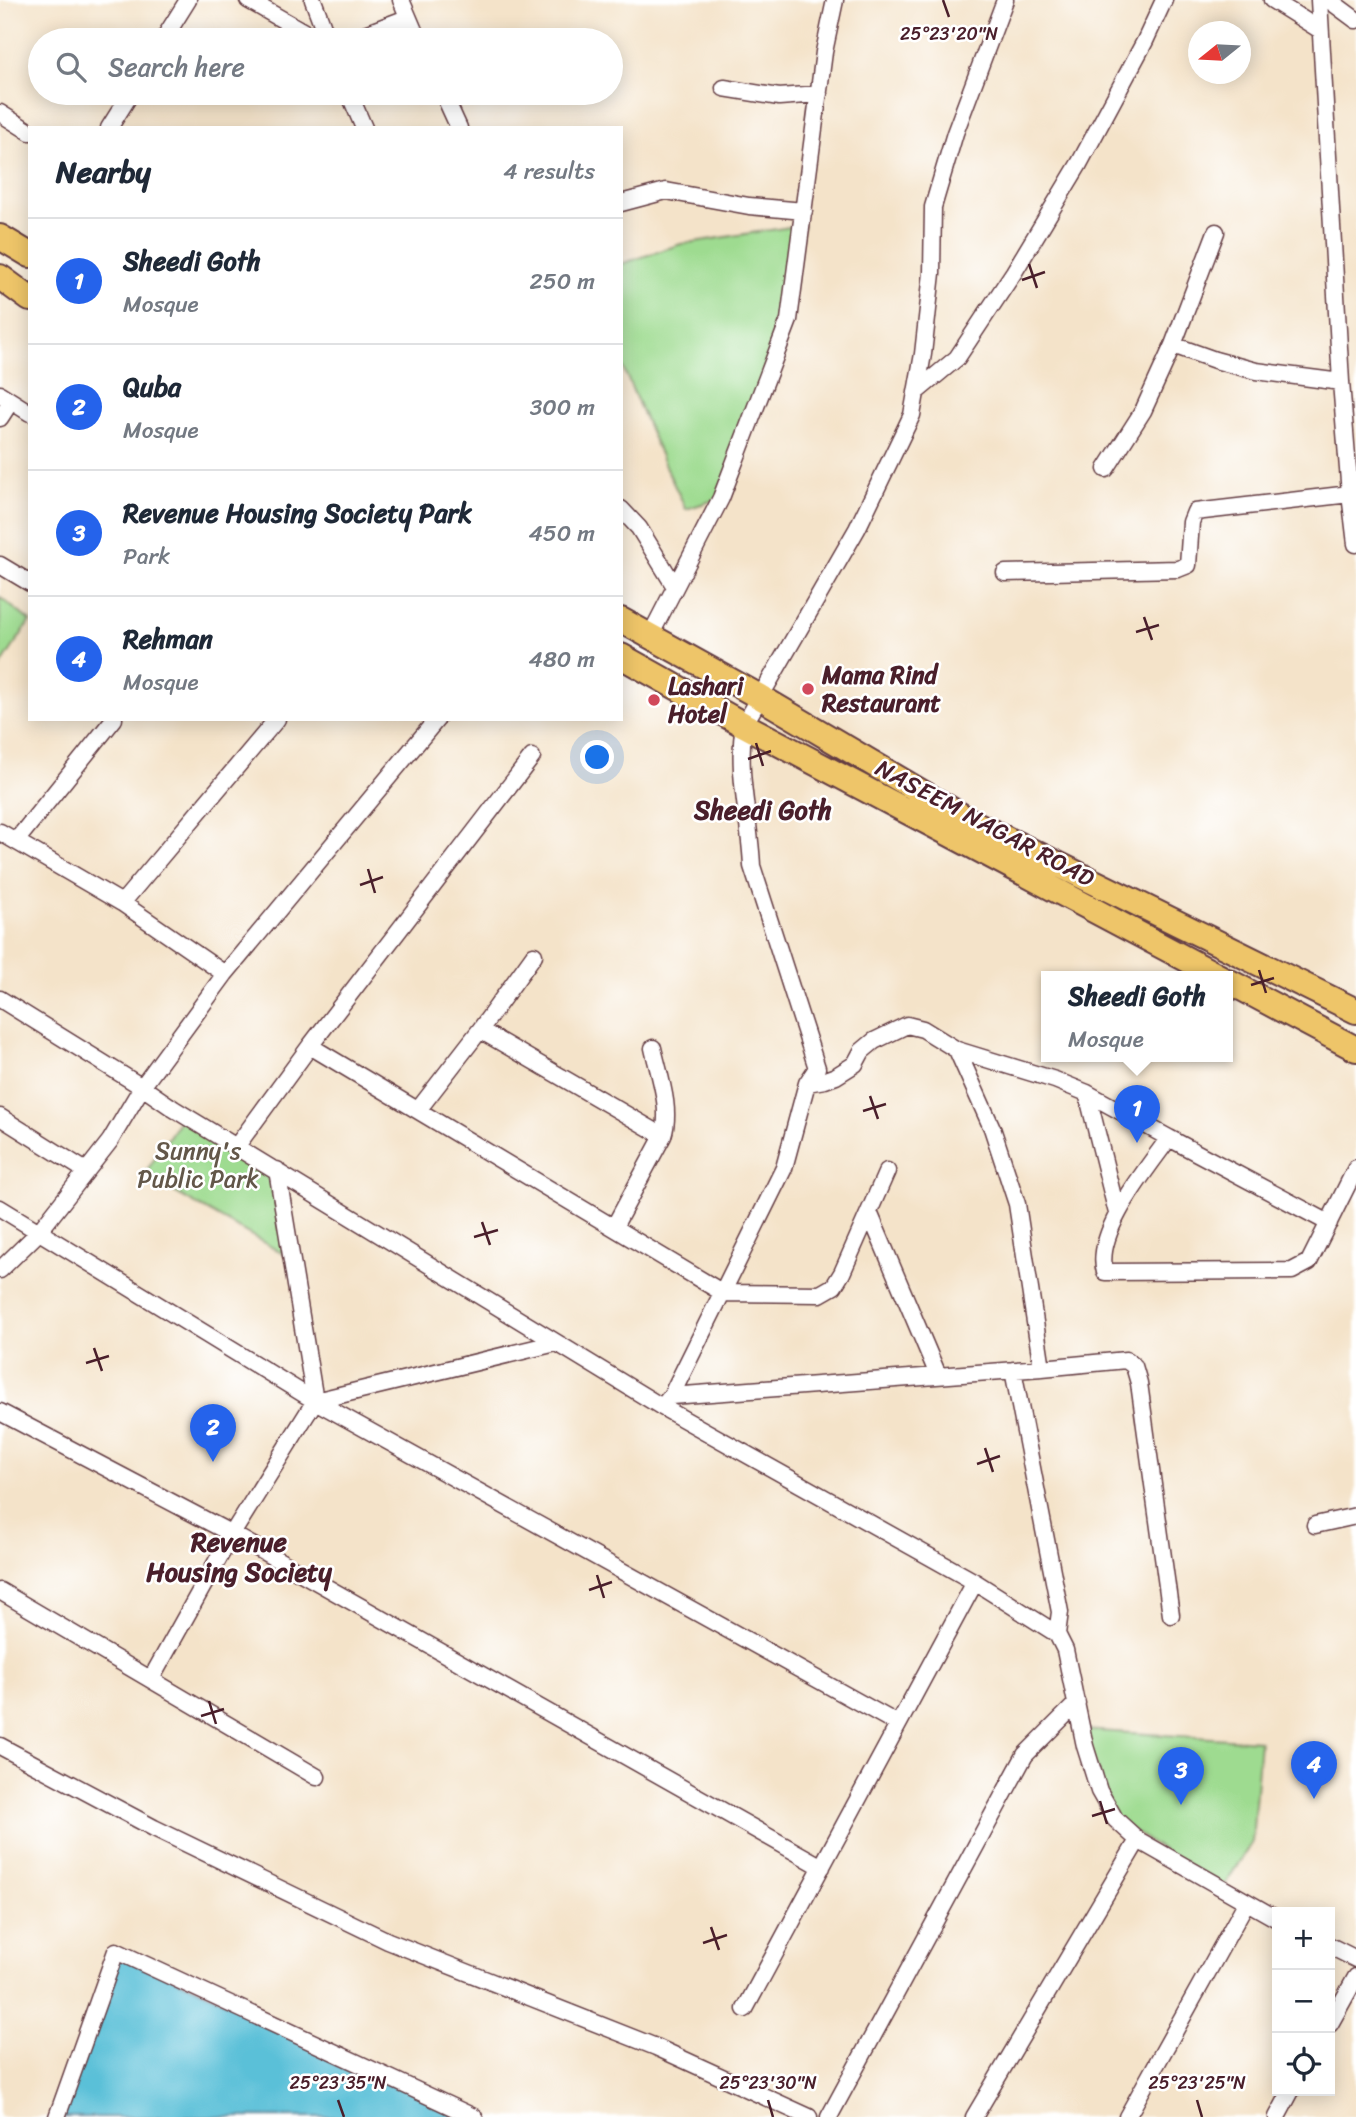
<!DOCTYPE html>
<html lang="en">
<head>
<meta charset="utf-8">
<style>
	:root { --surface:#fff; --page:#f6f6f7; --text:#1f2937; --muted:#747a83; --line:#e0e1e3; --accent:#2563eb }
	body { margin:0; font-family:Sriracha,sans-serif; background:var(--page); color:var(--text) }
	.controls { position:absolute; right:21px; bottom:21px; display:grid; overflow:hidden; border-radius:0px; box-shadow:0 4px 18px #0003 }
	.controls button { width:63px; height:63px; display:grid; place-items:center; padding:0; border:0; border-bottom:2px solid var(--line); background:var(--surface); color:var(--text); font:35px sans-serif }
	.compass { position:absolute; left:1188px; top:21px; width:63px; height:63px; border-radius:50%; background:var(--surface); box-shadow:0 4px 18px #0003; rotate:252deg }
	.you { position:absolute; left:598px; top:758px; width:24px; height:24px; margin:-18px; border:5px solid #fff; border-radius:50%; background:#1a73e8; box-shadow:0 0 0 10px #1a73e833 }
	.badge { display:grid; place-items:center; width:46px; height:46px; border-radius:50%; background:var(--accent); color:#fff; font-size:23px; font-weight:700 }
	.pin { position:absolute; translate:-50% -58px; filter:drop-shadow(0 2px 4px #0008) }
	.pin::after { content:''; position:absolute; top:37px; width:24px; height:21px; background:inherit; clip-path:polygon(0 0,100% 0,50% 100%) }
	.popup { position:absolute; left:1041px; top:971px; width:192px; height:91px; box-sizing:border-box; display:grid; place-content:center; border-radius:0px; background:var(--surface); filter:drop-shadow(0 2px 5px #0005); font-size:23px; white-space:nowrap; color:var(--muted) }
	.popup b { font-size:26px; color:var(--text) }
	.popup::after { content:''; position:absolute; left:50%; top:100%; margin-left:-14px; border:14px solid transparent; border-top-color:var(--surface) }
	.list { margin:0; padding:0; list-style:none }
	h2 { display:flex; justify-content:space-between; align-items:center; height:91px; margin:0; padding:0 28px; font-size:30px }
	h2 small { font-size:23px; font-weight:400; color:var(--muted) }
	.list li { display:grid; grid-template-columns:46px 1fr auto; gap:21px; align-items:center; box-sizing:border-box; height:126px; padding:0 28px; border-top:2px solid var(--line) }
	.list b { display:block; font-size:26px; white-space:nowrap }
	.list p { margin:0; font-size:23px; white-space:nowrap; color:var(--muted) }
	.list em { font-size:23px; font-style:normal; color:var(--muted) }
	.icon { flex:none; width:38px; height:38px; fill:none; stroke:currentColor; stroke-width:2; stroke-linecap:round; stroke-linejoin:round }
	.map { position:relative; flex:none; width:1356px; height:2117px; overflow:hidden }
	.search { position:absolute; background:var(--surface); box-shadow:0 4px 18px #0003; left:28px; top:28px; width:595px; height:77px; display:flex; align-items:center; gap:18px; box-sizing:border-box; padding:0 24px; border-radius:38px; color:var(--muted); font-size:26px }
	.panel { position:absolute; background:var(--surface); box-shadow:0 4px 18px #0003; left:28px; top:126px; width:595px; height:595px; border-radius:0px }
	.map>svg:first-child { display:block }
	.green { fill:#9edb90; stroke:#747d5e; stroke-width:2 }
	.water { fill:#5ac0d8; stroke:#527082; stroke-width:2 }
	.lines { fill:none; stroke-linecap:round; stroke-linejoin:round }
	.street-casing { stroke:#643c43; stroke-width:19 }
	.primary-casing { stroke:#643c43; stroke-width:28 }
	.street { stroke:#fff; stroke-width:16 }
	.primary { stroke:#eec569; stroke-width:24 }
	.ticks { fill:none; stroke:#4a1f2b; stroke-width:2.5 }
	.poi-dot { fill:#d1495b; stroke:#fff; stroke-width:2.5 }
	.labels { text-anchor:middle; stroke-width:5; stroke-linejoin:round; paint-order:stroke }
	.poi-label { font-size:24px; font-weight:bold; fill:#4a1f2b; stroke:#fff; text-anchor:start }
	.street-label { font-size:24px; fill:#4a1f2b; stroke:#fff }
	.park-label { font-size:24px; fill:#635749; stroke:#fff }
	.neighbourhood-label { font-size:26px; font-weight:bold; fill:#4a1f2b; stroke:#fff }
	.ticks-label { font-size:18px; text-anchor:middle; fill:#4a1f2b; stroke:#fff; stroke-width:5; stroke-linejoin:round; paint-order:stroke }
</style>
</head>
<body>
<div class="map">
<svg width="1356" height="2117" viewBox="0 0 1356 2117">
	<rect width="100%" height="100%" fill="#fff"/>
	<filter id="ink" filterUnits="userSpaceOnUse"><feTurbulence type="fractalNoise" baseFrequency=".0143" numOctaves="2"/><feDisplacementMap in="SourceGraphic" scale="14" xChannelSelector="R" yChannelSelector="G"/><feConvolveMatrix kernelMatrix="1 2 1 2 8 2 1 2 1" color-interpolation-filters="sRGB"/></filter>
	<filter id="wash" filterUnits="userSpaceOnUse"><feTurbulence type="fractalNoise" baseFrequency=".00686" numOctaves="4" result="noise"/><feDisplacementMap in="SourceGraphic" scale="28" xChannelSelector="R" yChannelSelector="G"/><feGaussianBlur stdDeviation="1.57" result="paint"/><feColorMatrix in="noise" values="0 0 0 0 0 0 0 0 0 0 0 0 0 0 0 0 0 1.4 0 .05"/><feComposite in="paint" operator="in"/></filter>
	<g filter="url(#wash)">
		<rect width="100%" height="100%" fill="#f4e3c9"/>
		<path class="green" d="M803 225 789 320 721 498 686 509 665 466 621 363V264L681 244Z
			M0 597 30 621 0 667Z
			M183 1115 277 1170 291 1258 144 1175Z
			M1082 1730 1260 1741 1252 1842 1222 1889 1115 1819Z"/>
		<path class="water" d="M116 1951 474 2117H57Z"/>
	</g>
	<g filter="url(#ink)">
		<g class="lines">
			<g class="street-casing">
				<path id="street" d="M248 0 318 40
					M313 0 328 40
					M401 0 418 40
					M1005 0 955 133 933 207 932 273 923 354 912 415 857 529 744 725C736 772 750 819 752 866L817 1068 807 1083 784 1168 671 1396 662 1407 975 1582 1057 1634 1065 1650 1085 1746 1099 1791 1115 1819 1138 1840 1277 1919
					M1272 0 1320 30
					M1319 0 1341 382 1350 494 1356 544
					M1329 0 1356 20
					M163 40 188 0
					M349 40 407 18
					M724 88 779 97 819 94
					M349 93 364 128
					M443 93 459 128
					M0 113 30 132
					M109 128 131 93
					M621 203 666 191 749 206 804 211
					M1173 345 1215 360 1256 371 1341 382
					M916 392 957 358 1014 272 1079 164 1145 41 1164 0
					M0 394 30 413
					M0 418 11 401
					M1106 469 1143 411 1173 345 1216 232
					M621 509 639 528 674 585
					M0 565 30 583
					M1005 573 1178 569 1188 565 1191 522 1195 512 1350 494
					M650 636 721 498 789 320 824 52 835 0
					M532 757 310 1046 723 1293 820 1294 834 1286 842 1273 887 1171
					M0 832 122 903 225 974
					M16 841 114 719
					M122 903 277 719
					M534 955 480 1030 663 1136
					M0 999 142 1087 174 1109 662 1407
					M957 1050 1055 1080 1087 1093 1169 1138C1147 1169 1093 1233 1105 1272L1292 1271 1309 1262 1356 1168
					M807 1083 825 1080 836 1076 855 1064 862 1051 874 1041 907 1025 923 1029 957 1050 992 1128 1017 1204 1042 1368
					M1087 1093 1117 1213
					M418 1110 480 1030
					M0 1117 86 1171
					M1169 1138 1329 1223
					M236 1147 310 1046
					M0 1208 315 1401 898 1724
					M869 1212 938 1375
					M614 1227 663 1136C672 1109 659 1075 653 1048
					M0 1270 38 1233 110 1141 142 1087 225 974 437 719
					M1013 1370 1060 1612 1057 1634
					M671 1396 1042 1368 1126 1360 1134 1366 1139 1383 1171 1615
					M315 1401 556 1343
					M0 1412 232 1534 822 1867
					M1315 1525 1356 1516
					M0 1591 317 1777
					M151 1679 232 1534 315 1401 277 1170
					M0 1746 154 1828 388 1941 656 2047 809 2117
					M1330 1946 1356 1959
					M745 2009 975 1582
					M1330 2024 1356 1977
					M57 2117 116 1951 474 2117
					M829 2117 1025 1755 1077 1703
					M974 2117 1138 1840
					M1127 2117 1246 1903
					M1277 2117 1291 2091"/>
			</g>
			<g class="primary-casing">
				<path id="primary" d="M0 237 30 255
					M0 277 30 299
					M621 620 760 697 972 822 1356 1011
					M621 656 744 725 1220 977
					M1228 981 1356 1049"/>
			</g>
			<use href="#street" class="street"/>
			<use href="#primary" class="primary"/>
		</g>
	</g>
	<path class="ticks" d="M943 0 949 17M1029 264 1037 288M1022 280 1045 272M1144 617 1152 640M1136 632 1159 625M756 743 763 766M748 759 771 751M368 869 375 893M360 885 383 877M1259 970 1266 993M1251 985 1274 978M870 1096 878 1119M863 1111 886 1104M482 1222 490 1245M474 1237 498 1230M94 1348 102 1371M86 1363 109 1356M985 1448 993 1472M977 1464 1000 1456M597 1575 604 1598M589 1590 612 1582M209 1701 216 1724M201 1716 224 1709M1100 1801 1107 1824M1092 1816 1115 1809M711 1927 719 1950M703 1943 727 1935M338 2100 344 2117M768 2100 773 2117M1197 2100 1202 2117"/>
	<g class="poi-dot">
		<circle cx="808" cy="689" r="7"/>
		<circle cx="654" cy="700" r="7"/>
	</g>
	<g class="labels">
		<g class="poi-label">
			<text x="822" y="683">Mama Rind<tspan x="822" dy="28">Restaurant</tspan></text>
			<text x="668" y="694">Lashari<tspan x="668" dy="28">Hotel</tspan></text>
		</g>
		<g class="street-label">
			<text transform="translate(985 823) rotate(28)" y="8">NASEEM NAGAR ROAD</text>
		</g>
		<g class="park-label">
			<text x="198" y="1159">Sunny's<tspan x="198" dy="28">Public Park</tspan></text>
		</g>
		<g class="neighbourhood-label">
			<text x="763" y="819">Sheedi Goth</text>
			<text x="239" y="1551">Revenue<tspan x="239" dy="30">Housing Society</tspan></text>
		</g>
	</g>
	<g class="ticks-label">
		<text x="949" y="40">25°23'20"N</text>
		<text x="338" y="2089">25°23'35"N</text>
		<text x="768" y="2089">25°23'30"N</text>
		<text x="1197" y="2089">25°23'25"N</text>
	</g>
</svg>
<div class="controls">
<button>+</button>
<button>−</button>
<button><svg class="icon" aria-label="locate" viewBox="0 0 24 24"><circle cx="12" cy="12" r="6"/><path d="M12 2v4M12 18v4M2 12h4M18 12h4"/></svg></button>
</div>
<svg class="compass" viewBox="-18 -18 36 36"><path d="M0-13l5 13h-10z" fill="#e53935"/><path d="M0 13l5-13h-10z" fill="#747a83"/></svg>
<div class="you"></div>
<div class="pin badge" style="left:1137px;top:1143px">1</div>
<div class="popup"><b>Sheedi Goth</b>Mosque</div>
<div class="pin badge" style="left:213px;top:1462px">2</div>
<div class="pin badge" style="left:1181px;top:1805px">3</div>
<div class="pin badge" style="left:1314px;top:1799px">4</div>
<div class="search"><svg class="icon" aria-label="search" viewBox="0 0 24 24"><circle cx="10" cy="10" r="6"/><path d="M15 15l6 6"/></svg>Search here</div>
<section class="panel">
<h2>Nearby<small>4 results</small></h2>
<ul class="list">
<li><span class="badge">1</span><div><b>Sheedi Goth</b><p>Mosque</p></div><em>250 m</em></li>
<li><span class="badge">2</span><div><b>Quba</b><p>Mosque</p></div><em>300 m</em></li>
<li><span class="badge">3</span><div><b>Revenue Housing Society Park</b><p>Park</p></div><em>450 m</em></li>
<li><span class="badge">4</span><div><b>Rehman</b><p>Mosque</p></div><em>480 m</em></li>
</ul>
</section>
</div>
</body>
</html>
